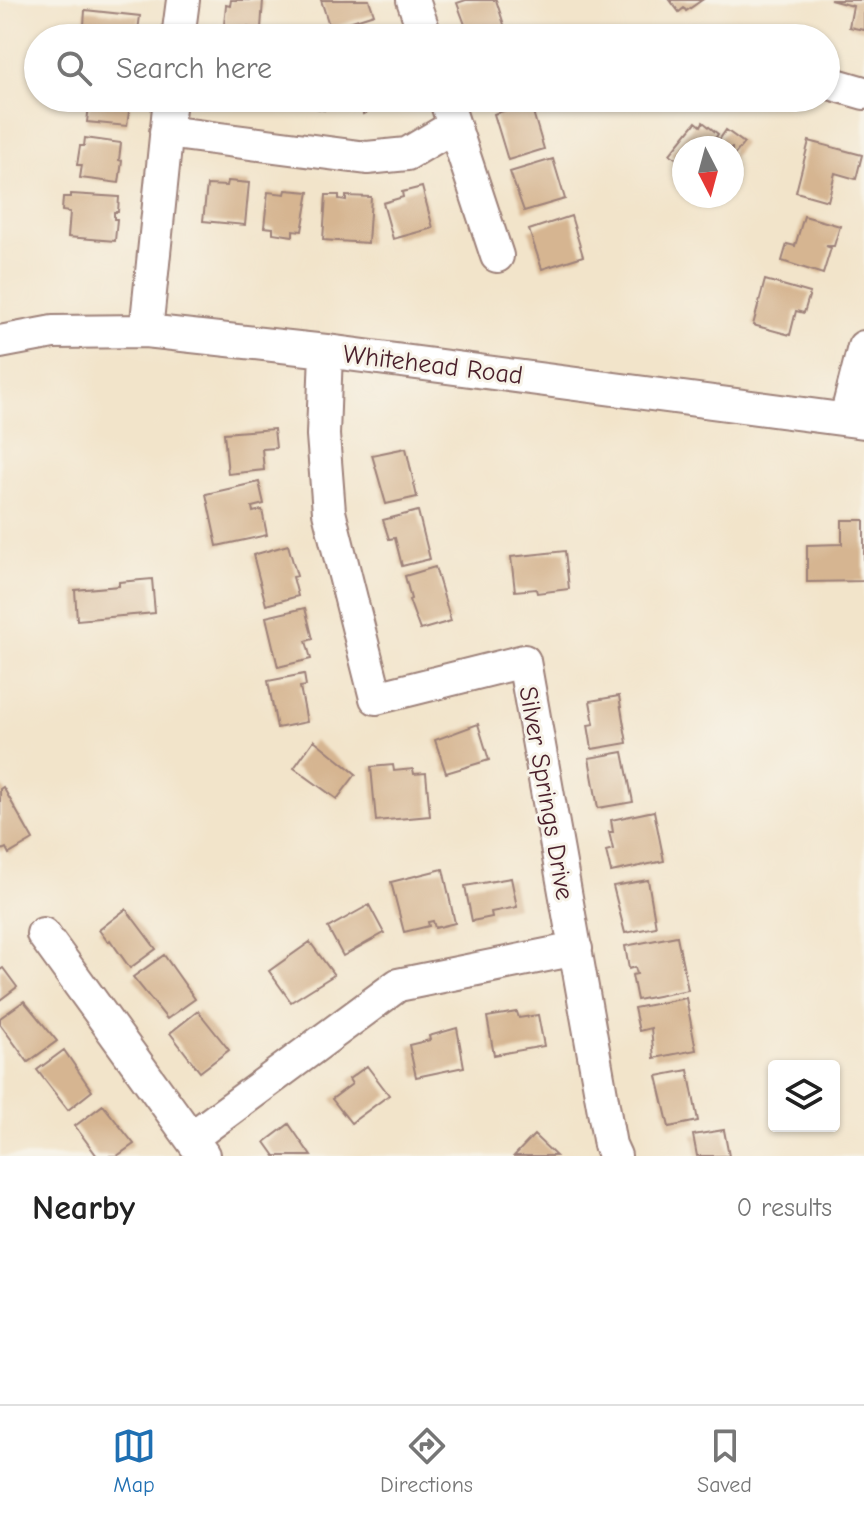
<!DOCTYPE html>
<html lang="en">
<head>
<meta charset="utf-8">
<style>
	:root { --surface:#fff; --page:#f2f2f2; --text:#222; --muted:#767676; --line:#e0e0e0; --accent:#1f6fb2 }
	body { margin:0; font-family:"Comic Neue",sans-serif; background:var(--page); color:var(--text) }
	.controls { position:absolute; right:24px; bottom:24px; display:grid; overflow:hidden; border-radius:8px; box-shadow:0 2px 6px #0004 }
	.controls button { width:72px; height:72px; display:grid; place-items:center; padding:0; border:0; border-bottom:2px solid var(--line); background:var(--surface); color:var(--text); font:40px sans-serif }
	.compass { position:absolute; left:672px; top:136px; width:72px; height:72px; border-radius:50%; background:var(--surface); box-shadow:0 2px 6px #0004; rotate:174deg }
	.list { margin:0; padding:0; list-style:none }
	h2 { display:flex; justify-content:space-between; align-items:center; height:104px; margin:0; padding:0 32px; font-size:34px }
	h2 small { font-size:26px; font-weight:400; color:var(--muted) }
	.icon { flex:none; width:44px; height:44px; fill:none; stroke:currentColor; stroke-width:2; stroke-linecap:round; stroke-linejoin:round }
	.map { position:relative; flex:none; width:864px; height:1156px; overflow:hidden }
	.search { position:absolute; background:var(--surface); box-shadow:0 2px 6px #0004; left:24px; right:24px; top:24px; height:88px; display:flex; align-items:center; gap:20px; box-sizing:border-box; padding:0 28px; border-radius:44px; color:var(--muted); font-size:30px }
	.sheet { height:248px; background:var(--surface) }
	nav { display:flex; justify-content:space-around; align-items:center; box-sizing:border-box; height:112px; border-top:2px solid var(--line); background:var(--surface); font-size:22px; color:var(--muted) }
	nav a { display:grid; justify-items:center; gap:4px }
	nav .on { color:var(--accent) }
	.map>svg:first-child { display:block }
	.building { fill:#d6b591 }
	.lines { fill:none; stroke-linecap:round; stroke-linejoin:round }
	.minor-casing { stroke:#9e827a; stroke-width:36 }
	.minor { stroke:#fff; stroke-width:32 }
	.labels { text-anchor:middle; stroke-width:6; stroke-linejoin:round; paint-order:stroke }
	.street-label { font-size:26px; fill:#4a1f2b; stroke:#f7f3e8 }
</style>
</head>
<body>
<div class="map">
<svg width="864" height="1156" viewBox="0 0 864 1156">
	<rect width="100%" height="100%" fill="#f7f3e8"/>
	<filter id="ink" filterUnits="userSpaceOnUse"><feTurbulence type="fractalNoise" baseFrequency=".0125" numOctaves="2"/><feDisplacementMap in="SourceGraphic" scale="16" xChannelSelector="R" yChannelSelector="G"/><feConvolveMatrix kernelMatrix="1 2 1 2 8 2 1 2 1" color-interpolation-filters="sRGB"/></filter>
	<filter id="wash" filterUnits="userSpaceOnUse"><feTurbulence type="fractalNoise" baseFrequency=".006" numOctaves="4" result="noise"/><feDisplacementMap in="SourceGraphic" scale="32" xChannelSelector="R" yChannelSelector="G"/><feGaussianBlur stdDeviation="1.8" result="paint"/><feColorMatrix in="noise" values="0 0 0 0 0 0 0 0 0 0 0 0 0 0 0 0 0 1.4 0 .05"/><feComposite in="paint" operator="in"/></filter>
	<g filter="url(#wash)">
		<rect width="100%" height="100%" fill="#f2e4ca"/>
		<g id="blocks">
			<path class="building" d="M231 0H263L261 29 224 25 226 5 230 6Z
				M321 0H369L374 14 330 28Z
				M466 0H496L508 37 470 38 457 3Z
				M670 0H702L686 11 684 8 679 12Z
				M830 0H864V30L849 27 853 6Z
				M85 10 140 16 137 38H93L94 27 84 26Z
				M90 98H126L125 105H130L127 126 87 122Z
				M293 98H326L324 110 292 102Z
				M358 98H397L399 105 385 109 384 104 363 114Z
				M530 102 544 149 508 160 494 114Z
				M696 122 701 126 703 122 718 134 716 137 719 140 726 130 744 143 732 158V148H684V164L670 154Z
				M85 138 121 143 119 160 122 161 119 183 80 178 82 165H77L80 146H84Z
				M809 141 862 155 856 179 835 173 828 201 796 192Z
				M553 159 565 199 524 211 510 172Z
				M228 181 249 183 245 225 203 221 207 185 227 186Z
				M422 187 433 228 393 239 383 203 403 197 402 192Z
				M286 190 309 192 302 231 293 230V236L273 233V228L264 227 268 192 285 194Z
				M71 194 119 197 118 212H114V219H117L115 241 68 237 70 212 62 211 63 197H71Z
				M326 195H339V199L346 200V196L371 197 368 243 323 240Z
				M571 216 583 256 542 269 529 230Z
				M804 216 840 226 834 246H826L831 248 823 274 782 261 787 244 795 246Z
				M765 280 810 293 804 313 796 311 790 335 753 325Z
				M274 429 276 448 262 449 264 470 228 474 224 433Z
				M406 448 417 497 386 504 372 455Z
				M259 482 264 504 252 507 253 512 262 510 267 535 217 546 206 494Z
				M418 511 430 559 402 566 395 538 389 539 383 520Z
				M842 520H864V581L807 582V545L842 544Z
				M288 545 297 576 293 577 298 596 266 605 253 555Z
				M565 551 569 589 537 593 536 589 515 591 511 557Z
				M435 567 451 621 420 630 409 600 411 599 405 576Z
				M152 579 155 613 77 620 75 590 119 586V582Z
				M305 608 313 639 306 641 311 659 278 667 266 617Z
				M304 674 306 686 300 687 307 722 277 728 268 681Z
				M619 696 627 743 592 749 588 725 594 724 590 701Z
				M478 724 489 760 446 773 435 740Z
				M314 740 356 774 337 799 294 768Z
				M623 752 633 802 598 808 589 758Z
				M393 765 394 771 413 769 414 774 426 773 430 816 376 821 371 767Z
				M3 787 33 840 9 854 6 848 0 851V789Z
				M654 811 664 861 611 872 606 851 613 849 609 832H613L611 820Z
				M443 869 455 923 435 928 433 921 428 922 429 926 404 932 391 882Z
				M511 878 517 907 491 912 492 917 472 921 465 886Z
				M648 880 656 927 625 933 613 886Z
				M369 905 384 933 343 956 328 928Z
				M126 909 156 949 130 968 110 940 108 942 99 930Z
				M677 936 688 990 637 1000 632 975 637 974 635 967 629 969 625 946Z
				M310 942 334 975 291 1002 269 971Z
				M164 955 195 999 167 1019 133 977Z
				M3 968 17 987 0 1000V970Z
				M686 998 696 1050 654 1058 651 1028 639 1031 634 1008Z
				M24 1001 57 1041 28 1062 0 1024V1018Z
				M198 1011 229 1050 200 1072 170 1033Z
				M517 1012 519 1018 538 1015 544 1046 494 1055 487 1017Z
				M457 1028 464 1067 416 1077 409 1045 430 1040 429 1036Z
				M64 1050 92 1091 68 1110 37 1070Z
				M367 1066 389 1095 351 1123 332 1099 352 1084 349 1079Z
				M688 1070 698 1121 669 1127 657 1076Z
				M103 1105 134 1144 117 1156H97L75 1126Z
				M289 1124 311 1156H275L265 1142Z
				M724 1130 729 1156H697L693 1135Z
				M534 1135 556 1156H514Z"/>
		</g>
	</g>
	<g filter="url(#ink)">
		<use href="#blocks" fill-opacity="0" stroke="#9e827a" stroke-width="2"/>
		<g class="lines">
			<g class="minor-casing">
				<path id="minor" d="M413 0 426 38
					M178 38 183 0
					M826 82 864 93
					M445 98 497 256
					M166 132 367 158 407 154 454 126
					M146 331 170 98
					M0 342 53 332 146 331 326 351 864 422
					M326 351 323 435 329 512 376 698 524 661 610 1145 615 1156
					M846 418 864 347
					M43 934 203 1155
					M191 1138 398 985 576 949"/>
			</g>
			<use href="#minor" class="minor"/>
		</g>
	</g>
	<g class="labels">
		<g class="street-label">
			<text transform="translate(433 364) rotate(7)" y="9">Whitehead Road</text>
			<text transform="translate(547 793) rotate(80)" y="9">Silver Springs Drive</text>
		</g>
	</g>
</svg>
<div class="controls">
<button><svg class="icon" aria-label="layers" viewBox="0 0 24 24"><path d="M12 4l9 5-9 5-9-5zM3 14l9 5 9-5"/></svg></button>
</div>
<svg class="compass" viewBox="-18 -18 36 36"><path d="M0-13l5 13h-10z" fill="#e53935"/><path d="M0 13l5-13h-10z" fill="#767676"/></svg>
<div class="search"><svg class="icon" aria-label="search" viewBox="0 0 24 24"><circle cx="10" cy="10" r="6"/><path d="M15 15l6 6"/></svg>Search here</div>
</div>
<section class="sheet">
<h2>Nearby<small>0 results</small></h2>
<ul class="list">
</ul>
</section>
<nav>
<a class="on"><svg class="icon" aria-label="map" viewBox="0 0 24 24"><path d="M3 6l6-2 6 2 6-2v14l-6 2-6-2-6 2zM9 4v14M15 6v14"/></svg>Map</a>
<a><svg class="icon" aria-label="directions" viewBox="0 0 24 24"><path d="M12 3l9 9-9 9-9-9zM9 14v-3h6M13 9l2 2-2 2"/></svg>Directions</a>
<a><svg class="icon" aria-label="saved" viewBox="0 0 24 24"><path d="M7 4h10v16l-5-4-5 4z"/></svg>Saved</a>
</nav>
</body>
</html>
